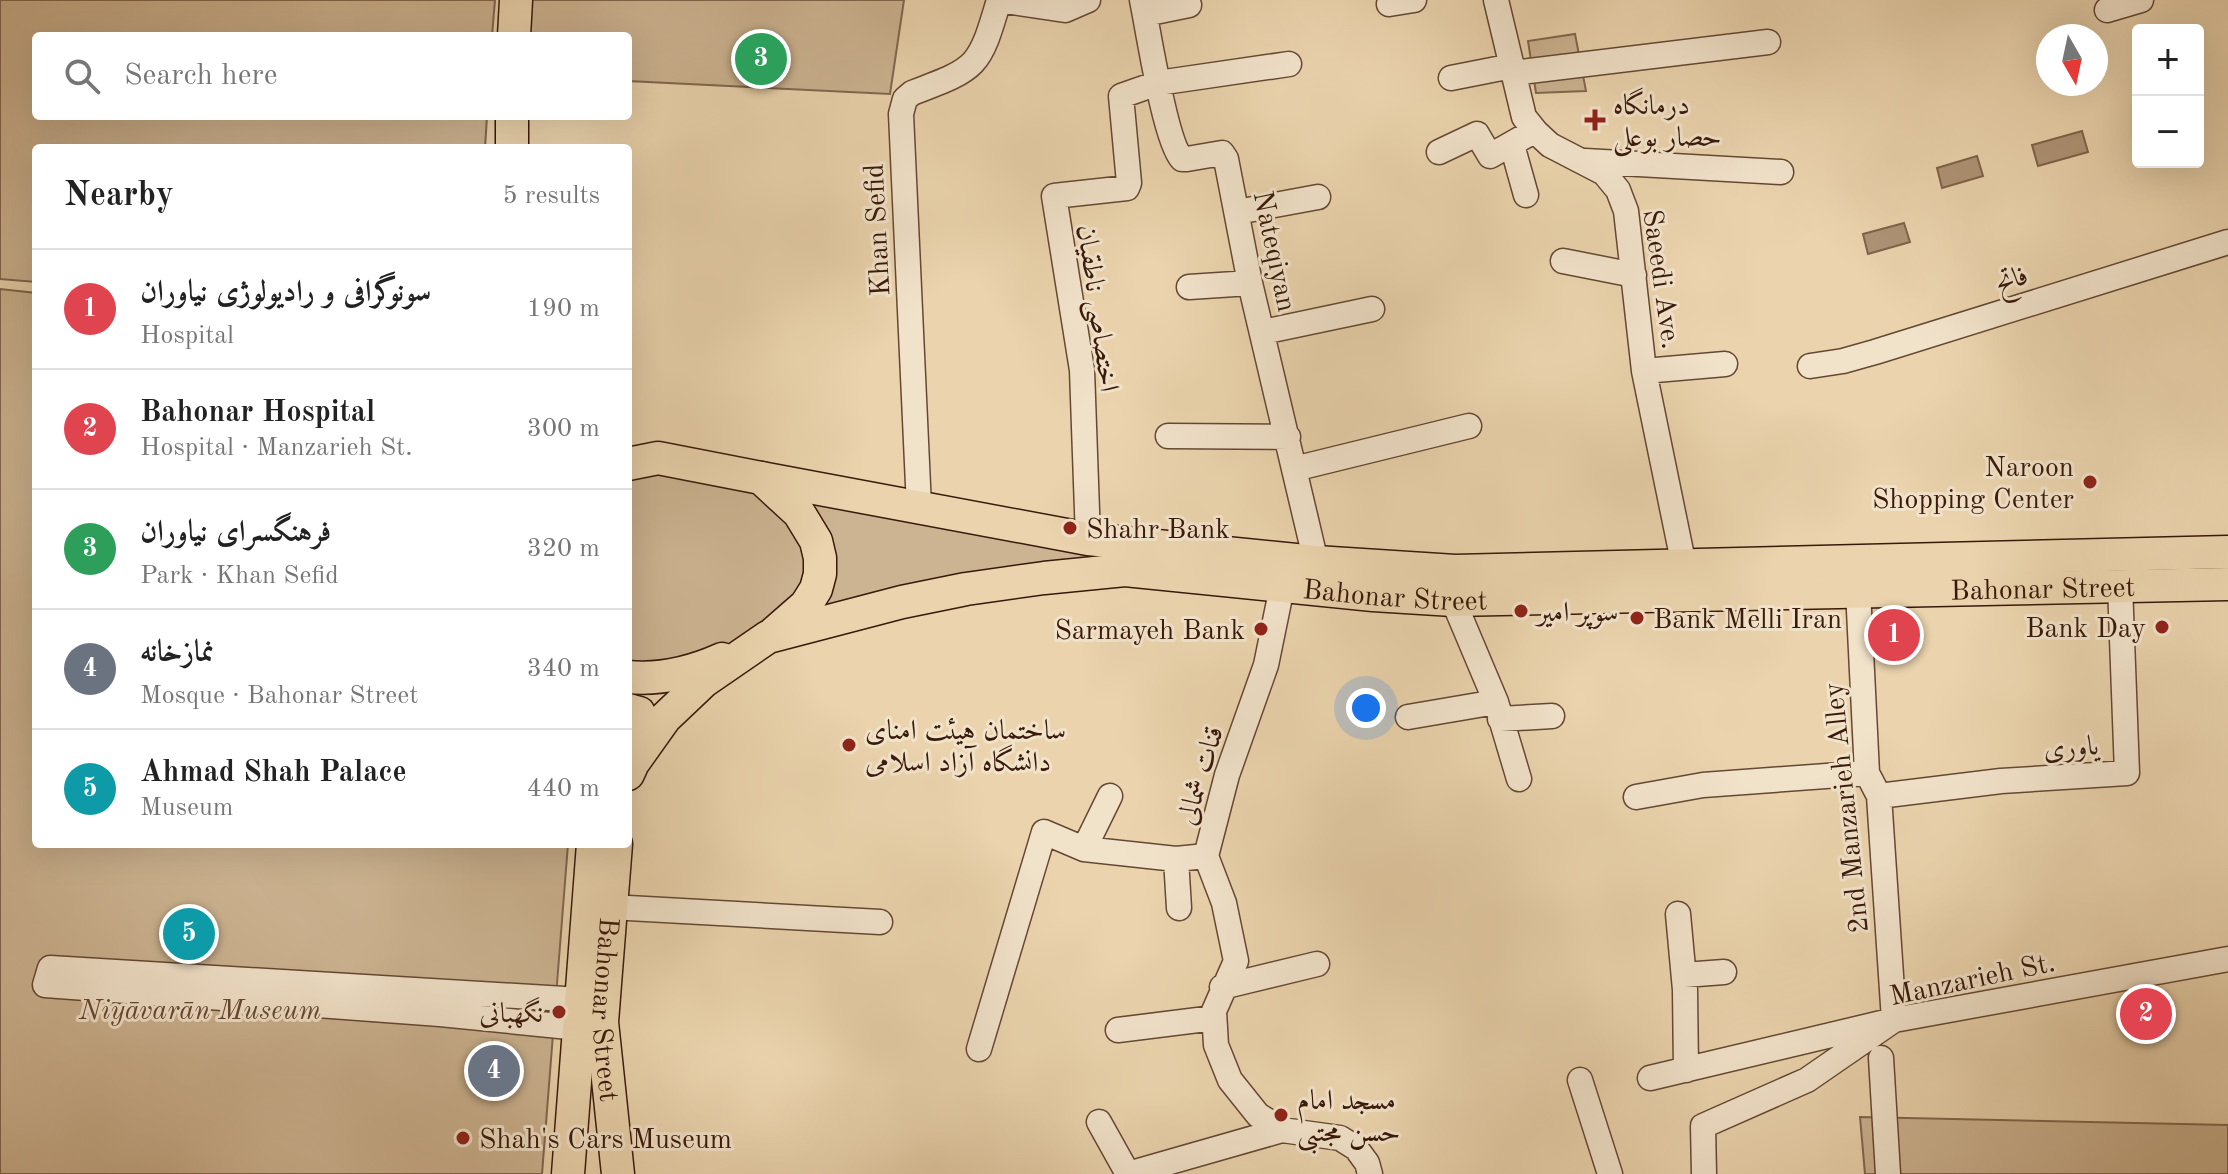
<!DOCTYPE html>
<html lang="en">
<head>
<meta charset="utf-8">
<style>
	:root { --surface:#fff; --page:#f6f6f6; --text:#222; --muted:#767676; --line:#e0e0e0; --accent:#111827 }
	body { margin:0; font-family:"Old Standard TT",Amiri,serif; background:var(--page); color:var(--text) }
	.controls { position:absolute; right:24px; top:24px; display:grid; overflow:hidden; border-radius:8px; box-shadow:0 8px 32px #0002 }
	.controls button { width:72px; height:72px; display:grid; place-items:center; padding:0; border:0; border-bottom:2px solid var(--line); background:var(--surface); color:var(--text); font:40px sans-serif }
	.compass { position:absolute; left:2036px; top:24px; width:72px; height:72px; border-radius:50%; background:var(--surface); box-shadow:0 8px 32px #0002; rotate:171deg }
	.you { position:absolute; left:1366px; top:708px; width:28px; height:28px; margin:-20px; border:6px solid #fff; border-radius:50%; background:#1a73e8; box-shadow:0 0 0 12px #1a73e833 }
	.badge { display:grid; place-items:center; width:52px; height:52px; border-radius:50%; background:var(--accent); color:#fff; font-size:26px; font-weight:700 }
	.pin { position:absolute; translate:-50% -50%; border:4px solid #fff; box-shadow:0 2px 8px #0006 }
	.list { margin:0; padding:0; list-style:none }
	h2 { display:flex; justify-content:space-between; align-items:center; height:104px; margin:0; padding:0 32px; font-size:34px }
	h2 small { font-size:26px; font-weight:400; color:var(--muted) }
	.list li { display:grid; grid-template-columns:52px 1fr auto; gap:24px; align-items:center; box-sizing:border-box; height:120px; padding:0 32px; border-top:2px solid var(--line) }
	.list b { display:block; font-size:30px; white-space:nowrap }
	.list p { margin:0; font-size:26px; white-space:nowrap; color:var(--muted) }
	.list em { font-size:26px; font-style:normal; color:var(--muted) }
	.icon { flex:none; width:44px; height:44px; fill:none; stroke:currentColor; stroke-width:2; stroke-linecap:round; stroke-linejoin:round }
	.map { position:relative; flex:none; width:2228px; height:1174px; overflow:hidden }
	.search { position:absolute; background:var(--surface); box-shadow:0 8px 32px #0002; left:32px; top:32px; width:600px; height:88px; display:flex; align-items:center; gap:20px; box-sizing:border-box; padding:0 28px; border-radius:8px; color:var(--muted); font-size:30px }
	.panel { position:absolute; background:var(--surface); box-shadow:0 8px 32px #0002; left:32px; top:144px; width:600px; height:704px; border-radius:8px }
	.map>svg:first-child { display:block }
	.green { fill:#ccb391; stroke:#82664e; stroke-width:2 }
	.water { fill:#ae9476; stroke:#7f634b; stroke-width:2 }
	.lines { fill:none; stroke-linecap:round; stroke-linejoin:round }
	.minor-casing { stroke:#654833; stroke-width:27 }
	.major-casing { stroke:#39190a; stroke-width:35 }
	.minor { stroke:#f1e2ca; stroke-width:24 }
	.major { stroke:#ead3ad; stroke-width:32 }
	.poi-dot { fill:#8f2418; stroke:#f1e2ca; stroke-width:3 }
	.labels { text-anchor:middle; stroke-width:6; stroke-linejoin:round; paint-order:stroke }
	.poi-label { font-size:28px; fill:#39190a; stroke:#f1e2ca; text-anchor:start }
	.street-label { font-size:28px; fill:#39190a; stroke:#f1e2ca }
	.park-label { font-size:28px; font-style:italic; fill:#654732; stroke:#f1e2ca }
</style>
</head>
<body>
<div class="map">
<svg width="2228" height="1174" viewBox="0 0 2228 1174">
	<rect width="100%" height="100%" fill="#ead3ad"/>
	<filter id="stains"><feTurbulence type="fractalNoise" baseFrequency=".0025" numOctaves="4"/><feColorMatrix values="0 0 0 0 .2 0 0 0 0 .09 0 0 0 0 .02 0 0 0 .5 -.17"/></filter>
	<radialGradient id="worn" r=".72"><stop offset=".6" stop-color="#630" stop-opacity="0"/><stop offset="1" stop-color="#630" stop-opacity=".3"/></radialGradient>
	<path class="green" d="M0 0H495L492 36H36V116H487L485 148H36V282L0 279Z
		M515 0H904L890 94 628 81V36H512Z
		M1575 34 1586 91 1536 93 1528 41Z
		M0 289 36 293V844H568L542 1174H0Z
		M659 470 759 489 779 504 811 562 797 602 741 640 706 656 628 667V474Z
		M787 492 1177 562 806 619 821 595Z
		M1860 1117 2228 1125V1174H1865Z"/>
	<path class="water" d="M2082 131 2088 152 2038 166 2032 145Z
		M1977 156 1983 176 1942 188 1937 168Z
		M1904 223 1910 242 1868 254 1863 234Z"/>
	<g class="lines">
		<g class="minor-casing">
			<path id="minor" d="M999 0 1065 10 1088 0
				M1142 0C1148 29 1165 142 1182 159H1187L1222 153 1226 159 1250 283 1316 562
				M1496 0 1524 117 1536 132 1550 145 1604 173 1618 190 1626 211 1644 371 1684 566
				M1389 4 1414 0
				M2107 10 2141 0
				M1145 14 1189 5
				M1513 73 1768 42
				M1451 78 1512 66
				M1512 145 1526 195
				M1439 152 1477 134 1490 156 1534 131
				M1585 161 1781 172
				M1237 212 1318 197
				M1563 261 1634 275
				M1189 287 1250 283
				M1263 332 1372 309
				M1810 366 1843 361 1875 352 2228 242
				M1644 371 1725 364
				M1168 436 1288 437
				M1294 469 1469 426
				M919 507 901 114 905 99 912 93C978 68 979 68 999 0
				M1088 539 1082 370 1054 196 1127 188 1129 183 1121 96 1158 83 1289 64
				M1282 587 1266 665 1227 775 1206 856 1224 903 1236 961 1214 1011 1216 1045 1230 1080 1258 1115 1282 1130 1340 1138 1356 1148 1367 1163 1370 1174
				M1453 600 1496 702 1519 779
				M1408 717 1496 702
				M1500 719 1552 716
				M1879 796 2001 781 2127 773 2120 585
				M1636 797 1703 785 1867 773
				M1084 849 1110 796
				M1176 859 1179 908
				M610 907 880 922
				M1678 914 1685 990 1686 1070
				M1684 975 1724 972
				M1222 987 1317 964
				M579 1028 440 1014 45 985 50 968 581 1000
				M1118 1030 1214 1018
				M979 1049 1044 832 1084 849 1176 859 1206 856
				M1881 1058 1888 1174
				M1650 1078 1894 1020 1879 796 1867 773 1858 590
				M1580 1080 1610 1174
				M1099 1122 1128 1174 1282 1130
				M1704 1174 1703 1126 1807 1080 1894 1020 2228 959"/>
		</g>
		<g class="major-casing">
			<g id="major">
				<path d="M514 36 516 0"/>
				<path d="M512 148V116"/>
				<path d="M628 464 658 458 761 478 799 513 816 541 820 558V574L816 589 806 605 774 633"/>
				<path d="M761 478 1088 539 1316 562 1455 571 2228 552"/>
				<path d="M628 677C660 680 693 672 722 659"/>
				<path d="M628 710 639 713 642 720 635 756"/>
				<path id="s1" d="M628 774 633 763 665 718 704 681 768 637 902 602 966 589 1044 578 1125 570 1373 595 1453 600 2228 584"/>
				<path id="s2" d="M616 844 602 1022 618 1174"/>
				<path d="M568 1174 593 844"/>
			</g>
		</g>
		<use href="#minor" class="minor"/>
		<use href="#major" class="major"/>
	</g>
	<g class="poi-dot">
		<path d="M1591 108h8v8h8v8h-8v8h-8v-8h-8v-8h8z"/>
		<circle cx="2090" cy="482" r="8"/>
		<circle cx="1070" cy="528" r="8"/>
		<circle cx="1521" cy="611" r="8"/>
		<circle cx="1637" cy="618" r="8"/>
		<circle cx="2162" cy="627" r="8"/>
		<circle cx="1261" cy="629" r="8"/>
		<circle cx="849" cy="745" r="8"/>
		<circle cx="559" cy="1012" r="8"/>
		<circle cx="1281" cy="1115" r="8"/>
		<circle cx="463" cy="1138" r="8"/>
	</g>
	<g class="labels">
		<g class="poi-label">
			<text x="1613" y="114">درمانگاه<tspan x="1613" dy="32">حصار بوعلی</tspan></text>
			<text x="2074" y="476" text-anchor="end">Naroon<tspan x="2074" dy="32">Shopping Center</tspan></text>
			<text x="1086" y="538">Shahr Bank</text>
			<text x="1537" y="621">سوپر امیر</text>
			<text x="1653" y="628">Bank Melli Iran</text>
			<text x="2146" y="637" text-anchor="end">Bank Day</text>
			<text x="1245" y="639" text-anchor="end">Sarmayeh Bank</text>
			<text x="865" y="739">ساختمان هیئت امنای<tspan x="865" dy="32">دانشگاه آزاد اسلامی</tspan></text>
			<text x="543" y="1022" text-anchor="end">نگهبانی</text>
			<text x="1297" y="1109">مسجد امام<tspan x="1297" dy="32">حسن مجتبی</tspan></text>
			<text x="479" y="1148">Shah's Cars Museum</text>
		</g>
		<g class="street-label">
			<text transform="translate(876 230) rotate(-93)" y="10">Khan Sefid</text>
			<text transform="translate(1276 251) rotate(78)" y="10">Nateqiyan</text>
			<text transform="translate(2011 278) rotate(-17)" y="10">فاتح</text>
			<text transform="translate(1663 279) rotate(82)" y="10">Saeedi Ave.</text>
			<text transform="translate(1099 308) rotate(82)" y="10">اختصاصی ناطقیان</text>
			<text dy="10" stroke="none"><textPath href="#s1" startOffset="1482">Bahonar Street</textPath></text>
			<text dy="10" stroke="none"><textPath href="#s1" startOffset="834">Bahonar Street</textPath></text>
			<text transform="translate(2071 746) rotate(-4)" y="10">یاوری</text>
			<text transform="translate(1199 775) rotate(-73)" y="10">قنات شمالى</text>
			<text transform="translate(1845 808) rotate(-96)" y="10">2nd Manzarieh Alley</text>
			<text transform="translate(1972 978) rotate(-12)" y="10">Manzarieh St.</text>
			<text dy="10" stroke="none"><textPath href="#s2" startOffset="166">Bahonar Street</textPath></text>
		</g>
		<g class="park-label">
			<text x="200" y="1019">Niyāvarān Museum</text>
		</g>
	</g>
	<rect width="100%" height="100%" filter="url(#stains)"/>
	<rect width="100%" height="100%" fill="url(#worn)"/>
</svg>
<div class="controls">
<button>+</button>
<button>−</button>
</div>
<svg class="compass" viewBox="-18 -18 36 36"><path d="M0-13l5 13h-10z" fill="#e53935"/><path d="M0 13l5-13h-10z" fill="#767676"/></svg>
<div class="you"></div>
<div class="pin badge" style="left:1894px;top:635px;background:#e0444e">1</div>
<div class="pin badge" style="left:2146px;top:1014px;background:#e0444e">2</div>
<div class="pin badge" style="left:761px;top:59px;background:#2e9e5b">3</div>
<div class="pin badge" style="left:494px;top:1071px;background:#6b7280">4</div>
<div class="pin badge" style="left:189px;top:934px;background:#0f9aa8">5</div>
<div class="search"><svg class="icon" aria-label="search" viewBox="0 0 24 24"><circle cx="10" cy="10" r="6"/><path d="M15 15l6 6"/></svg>Search here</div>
<section class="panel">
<h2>Nearby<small>5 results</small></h2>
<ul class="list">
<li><span class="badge" style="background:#e0444e">1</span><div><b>سونوگرافی و رادیولوژی نیاوران</b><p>Hospital</p></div><em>190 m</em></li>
<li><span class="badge" style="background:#e0444e">2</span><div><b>Bahonar Hospital</b><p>Hospital · Manzarieh St.</p></div><em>300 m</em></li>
<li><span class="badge" style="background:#2e9e5b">3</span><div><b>فرهنگسرای نیاوران</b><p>Park · Khan Sefid</p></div><em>320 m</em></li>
<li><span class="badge" style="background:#6b7280">4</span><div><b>نمازخانه</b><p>Mosque · Bahonar Street</p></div><em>340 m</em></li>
<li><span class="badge" style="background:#0f9aa8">5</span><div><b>Ahmad Shah Palace</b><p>Museum</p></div><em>440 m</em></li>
</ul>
</section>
</div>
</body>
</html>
